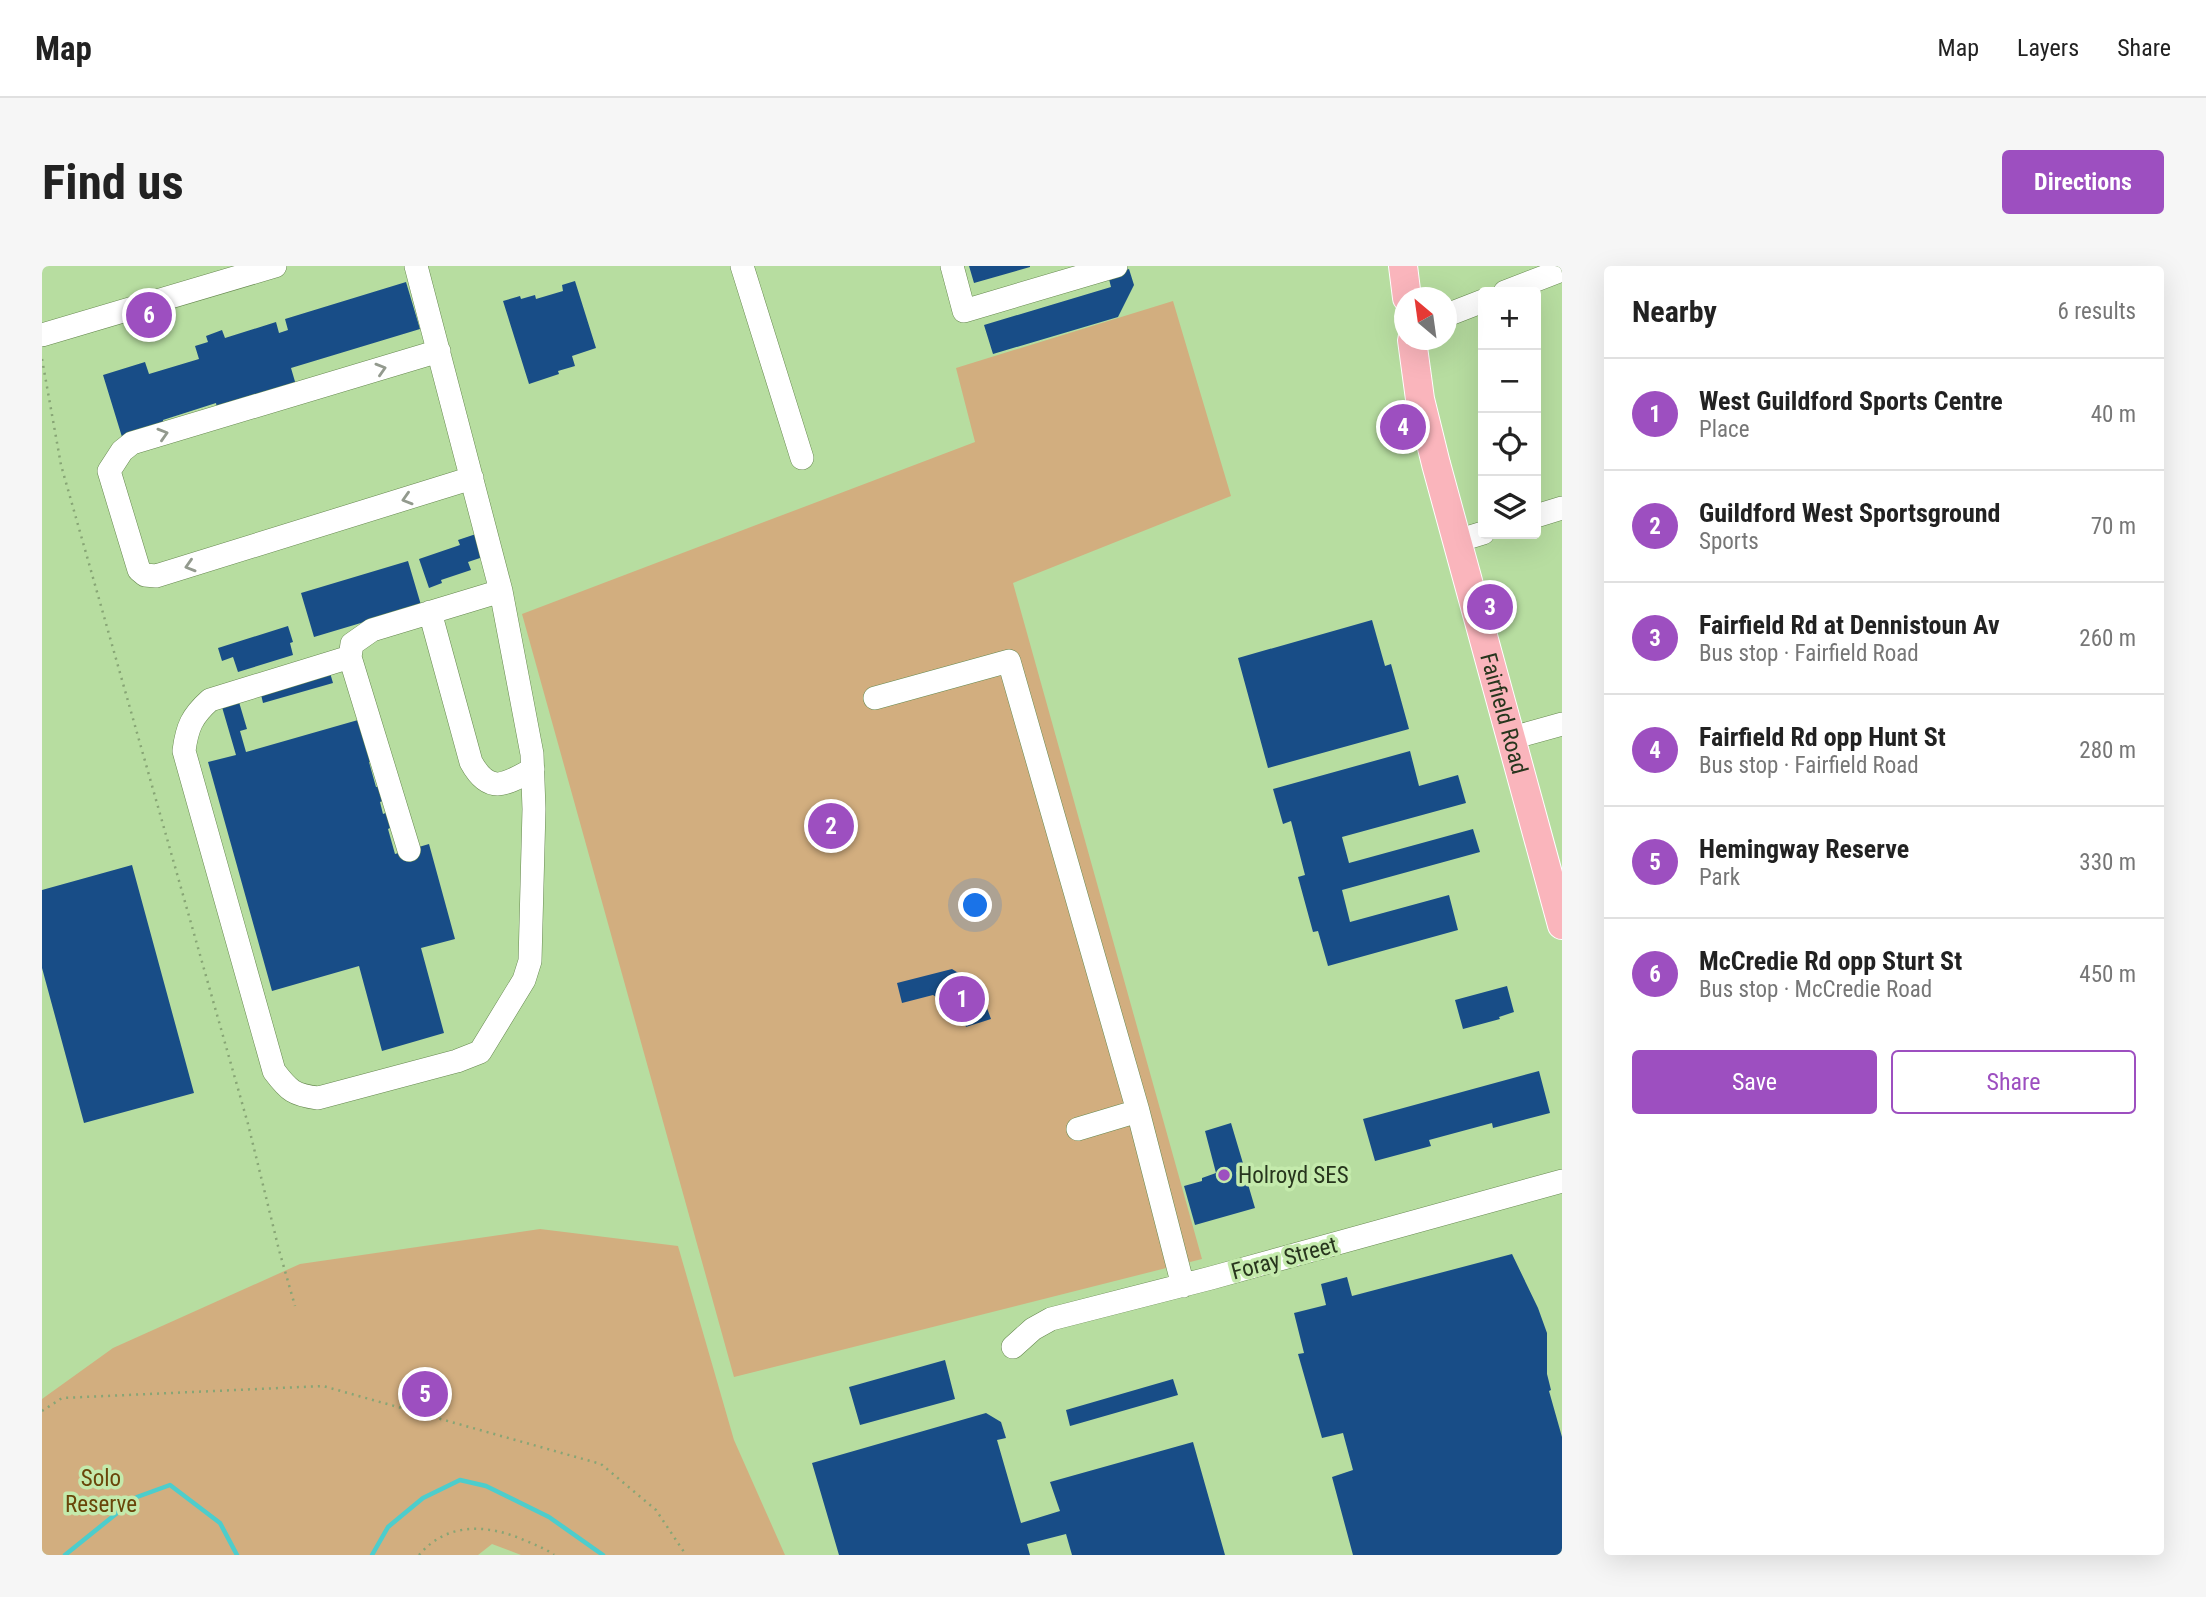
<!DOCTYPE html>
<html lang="en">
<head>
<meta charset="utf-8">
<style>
	:root { --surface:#fff; --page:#f6f6f6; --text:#222; --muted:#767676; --line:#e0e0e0; --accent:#9d4fc0 }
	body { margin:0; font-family:"Roboto Condensed",sans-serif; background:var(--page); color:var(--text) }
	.controls { position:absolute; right:21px; top:21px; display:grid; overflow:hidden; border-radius:7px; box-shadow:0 7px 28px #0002 }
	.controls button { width:63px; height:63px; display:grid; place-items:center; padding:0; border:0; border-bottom:2px solid var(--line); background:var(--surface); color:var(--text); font:35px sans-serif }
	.compass { position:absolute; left:1352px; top:21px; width:63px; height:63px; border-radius:50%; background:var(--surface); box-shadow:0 7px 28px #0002; rotate:331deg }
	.you { position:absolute; left:934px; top:640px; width:24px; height:24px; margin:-18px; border:5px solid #fff; border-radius:50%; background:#1a73e8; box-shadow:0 0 0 10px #1a73e833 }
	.badge { display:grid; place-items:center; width:46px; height:46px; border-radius:50%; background:var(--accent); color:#fff; font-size:23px; font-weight:700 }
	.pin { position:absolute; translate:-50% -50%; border:4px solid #fff; box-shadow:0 2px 7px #0006 }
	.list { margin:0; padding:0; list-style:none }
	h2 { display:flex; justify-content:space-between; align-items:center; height:91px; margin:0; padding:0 28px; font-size:30px }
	h2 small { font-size:23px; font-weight:400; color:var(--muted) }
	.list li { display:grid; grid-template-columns:46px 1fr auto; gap:21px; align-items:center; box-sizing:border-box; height:112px; padding:0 28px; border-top:2px solid var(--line) }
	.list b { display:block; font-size:26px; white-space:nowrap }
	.list p { margin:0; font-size:23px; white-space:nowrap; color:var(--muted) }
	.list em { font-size:23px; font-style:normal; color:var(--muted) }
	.actions { display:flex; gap:14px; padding:21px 28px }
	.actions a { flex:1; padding:16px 0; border:2px solid var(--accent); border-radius:7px; text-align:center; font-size:24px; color:var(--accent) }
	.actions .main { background:var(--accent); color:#fff }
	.icon { flex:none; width:38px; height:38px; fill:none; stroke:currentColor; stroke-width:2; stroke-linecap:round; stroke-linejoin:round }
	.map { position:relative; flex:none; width:1520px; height:1289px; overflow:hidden; border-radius:7px }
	header { display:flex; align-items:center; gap:42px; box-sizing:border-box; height:98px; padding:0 35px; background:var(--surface); border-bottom:2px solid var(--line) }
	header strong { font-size:33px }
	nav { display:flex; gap:38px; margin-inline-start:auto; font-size:24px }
	.intro { display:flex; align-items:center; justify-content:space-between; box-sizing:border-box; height:168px; padding:0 42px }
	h1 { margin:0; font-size:49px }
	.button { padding:18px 32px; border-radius:7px; background:var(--accent); color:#fff; font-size:24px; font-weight:700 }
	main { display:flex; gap:42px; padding:0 42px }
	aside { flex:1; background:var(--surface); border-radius:7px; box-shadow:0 7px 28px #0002 }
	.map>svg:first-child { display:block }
	.green { fill:#d2ae7f }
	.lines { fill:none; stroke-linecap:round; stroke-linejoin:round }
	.stream { stroke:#4dcdcc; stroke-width:4.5 }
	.building { fill:#184d87 }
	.minor-casing { stroke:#66884f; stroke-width:24 }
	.major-casing { stroke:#fff; stroke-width:30 }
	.path { stroke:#87a575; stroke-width:2.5; stroke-dasharray:2 5; stroke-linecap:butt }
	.minor { stroke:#fff; stroke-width:23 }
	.major { stroke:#fab5bc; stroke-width:28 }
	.oneway { stroke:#939a8e }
	.poi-dot { fill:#9d4fc0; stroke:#c4eaac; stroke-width:2.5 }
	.labels { text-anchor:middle; stroke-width:7; stroke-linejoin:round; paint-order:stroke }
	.street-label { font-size:23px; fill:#27351d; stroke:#c4eaac }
	.poi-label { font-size:23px; fill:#27351d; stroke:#c4eaac; text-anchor:start }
	.park-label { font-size:23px; fill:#694509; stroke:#c4eaac }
</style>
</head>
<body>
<header>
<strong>Map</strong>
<nav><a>Map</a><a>Layers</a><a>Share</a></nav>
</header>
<div class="intro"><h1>Find us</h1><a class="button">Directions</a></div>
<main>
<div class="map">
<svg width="1520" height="1289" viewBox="0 0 1520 1289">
	<rect width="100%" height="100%" fill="#b7dda0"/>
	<path class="green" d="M1131 35 1189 230 971 317 1160 993 692 1111 480 348 933 176 914 102Z
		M498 963 636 980 692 1174 743 1289H479L450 1278 436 1289H0V1133L71 1082 258 998Z"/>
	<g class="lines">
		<path class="stream" d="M23 1289 95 1231 128 1219 178 1257 195 1289
			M330 1289 346 1261 381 1232 418 1214 444 1220 507 1251 561 1289"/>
	</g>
	<path class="building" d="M927 0H988V1L932 17Z
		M1087 3 1092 19 1076 51 951 88 942 59 1069 21 1066 9Z
		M533 15 554 82 530 90 533 100 516 105 517 108 487 118 461 35 478 30 479 33 493 29 494 33 521 25 520 19Z
		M364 16 378 63 249 102 254 119 175 143 174 137 121 154 122 159 80 171 61 109 103 96 107 108 157 93 153 80 166 76 164 70 180 64 183 72 234 56 237 67 246 64 243 53Z
		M434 268 441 291 426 296 429 304 399 314 400 317 387 322 377 293 418 279 416 274Z
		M366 295 379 339 272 371 259 327Z
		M1330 354 1343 400 1349 398 1367 463 1226 502 1196 392Z
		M246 360 251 376 248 377 251 389 196 406 191 391 180 395 176 382Z
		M286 400 291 417 221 437 217 420Z
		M197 436 205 463 198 465 204 486 316 454 325 486 329 485 332 495 327 496 334 521 339 520 343 534 338 536 341 548 346 546 350 561 346 563 353 588 387 578 413 673 379 682 402 767 340 785 317 700 230 725 166 496 194 489 180 441Z
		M1368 485 1377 520 1416 509 1424 537 1300 571 1307 597 1431 563 1438 586 1300 624 1308 656 1407 629 1416 664 1286 700 1276 665 1271 666 1256 611 1263 609 1249 555 1241 558 1231 523Z
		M90 599 152 827 42 857 0 702V624Z
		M910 703 937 720 949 753 924 761 919 747 891 729 860 737 855 717Z
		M1465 720 1472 746 1457 751 1458 753 1421 763 1413 734Z
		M1497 805 1508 847 1451 862 1450 857 1387 874 1389 880 1333 895 1321 853Z
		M1189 857 1203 904 1194 906 1195 910 1203 908 1213 942 1153 959 1142 920 1160 915V912L1174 907 1163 865Z
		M1470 988 1496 1042 1505 1067V1108L1509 1124 1507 1125 1520 1171V1289H1311L1290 1211 1311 1204 1301 1167 1280 1172 1256 1088 1262 1087 1252 1047 1284 1039 1279 1018 1305 1011 1310 1030Z
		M903 1094 913 1133 818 1159 807 1121Z
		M1131 1113 1136 1129 1028 1160 1024 1144Z
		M944 1147 959 1156 964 1172 955 1174 979 1257 1018 1245 1008 1216 1151 1176 1183 1289H1030L1024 1268 985 1278 988 1289H797L770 1197Z"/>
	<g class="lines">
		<g class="minor-casing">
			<path id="minor" d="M700 0 760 192
				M910 0 922 45 1074 0
				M1463 26 1520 4
				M1405 49 1441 35
				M0 69 233 0
				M397 85 90 177 80 185 67 205 97 304 103 309 114 310 430 212
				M1494 250 1520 242
				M1415 275 1441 267
				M388 346 429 496C447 529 463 519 491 503
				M308 391 168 434C150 450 145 461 142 485L232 805C247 825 252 829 276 832L415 795 438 786 482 714 488 695 492 543 490 488 459 325 374 0
				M833 432 967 395 1096 845 1141 1020
				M1470 472 1520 458
				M367 584 308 391 310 378 330 364 459 325
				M1036 863 1096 845
				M971 1081 991 1063 1009 1053 1169 1012 1520 915"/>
		</g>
		<g class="major-casing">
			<g id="major">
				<path d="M1361 0 1365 32"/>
				<path id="s1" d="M1370 74 1378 133 1394 198 1520 659"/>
			</g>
		</g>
		<path class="path" d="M0 93 19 199 206 858 237 984 253 1040
			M0 1145 20 1132 281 1120 559 1198 614 1244 644 1289
			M377 1289C405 1256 445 1258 482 1274 493 1279 503 1282 512 1289"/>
		<use href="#minor" class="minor"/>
		<use href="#major" class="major"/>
	</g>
	<defs><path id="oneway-chevron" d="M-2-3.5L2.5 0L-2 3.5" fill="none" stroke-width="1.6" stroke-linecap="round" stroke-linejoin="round" transform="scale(1.75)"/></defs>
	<g class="oneway">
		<use href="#oneway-chevron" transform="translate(339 103) rotate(-17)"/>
		<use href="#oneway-chevron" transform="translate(121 168) rotate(-17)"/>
		<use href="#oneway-chevron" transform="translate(365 233) rotate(163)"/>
		<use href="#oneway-chevron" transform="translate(148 300) rotate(163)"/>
	</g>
	<circle class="poi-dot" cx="1182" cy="909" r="7"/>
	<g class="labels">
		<g class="street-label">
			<text dy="8" stroke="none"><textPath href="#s1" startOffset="385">Fairfield Road</textPath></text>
			<text transform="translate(1242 992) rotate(-15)" y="8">Foray Street</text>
		</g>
		<g class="poi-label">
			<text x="1196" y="917">Holroyd SES</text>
		</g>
		<g class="park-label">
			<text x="59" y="1220">Solo<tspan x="59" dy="26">Reserve</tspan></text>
		</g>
	</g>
</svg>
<div class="controls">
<button>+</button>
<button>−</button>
<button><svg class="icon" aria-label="locate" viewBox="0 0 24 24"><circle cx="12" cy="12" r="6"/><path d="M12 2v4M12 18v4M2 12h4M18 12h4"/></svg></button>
<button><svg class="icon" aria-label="layers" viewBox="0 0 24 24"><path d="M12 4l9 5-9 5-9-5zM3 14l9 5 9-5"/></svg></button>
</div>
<svg class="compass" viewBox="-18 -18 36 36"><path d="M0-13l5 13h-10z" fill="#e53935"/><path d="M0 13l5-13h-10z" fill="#767676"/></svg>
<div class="you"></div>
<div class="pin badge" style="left:920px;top:733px">1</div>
<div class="pin badge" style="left:789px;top:560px">2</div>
<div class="pin badge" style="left:1448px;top:341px">3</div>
<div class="pin badge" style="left:1361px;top:161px">4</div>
<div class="pin badge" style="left:383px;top:1128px">5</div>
<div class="pin badge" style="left:107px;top:49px">6</div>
</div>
<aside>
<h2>Nearby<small>6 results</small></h2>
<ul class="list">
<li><span class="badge">1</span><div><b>West Guildford Sports Centre</b><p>Place</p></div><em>40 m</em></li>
<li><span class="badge">2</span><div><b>Guildford West Sportsground</b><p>Sports</p></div><em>70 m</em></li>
<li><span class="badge">3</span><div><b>Fairfield Rd at Dennistoun Av</b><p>Bus stop · Fairfield Road</p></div><em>260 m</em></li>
<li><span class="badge">4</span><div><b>Fairfield Rd opp Hunt St</b><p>Bus stop · Fairfield Road</p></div><em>280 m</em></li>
<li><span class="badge">5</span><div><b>Hemingway Reserve</b><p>Park</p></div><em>330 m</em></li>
<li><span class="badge">6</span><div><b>McCredie Rd opp Sturt St</b><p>Bus stop · McCredie Road</p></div><em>450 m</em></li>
</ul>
<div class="actions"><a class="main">Save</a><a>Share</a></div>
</aside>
</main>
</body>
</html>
